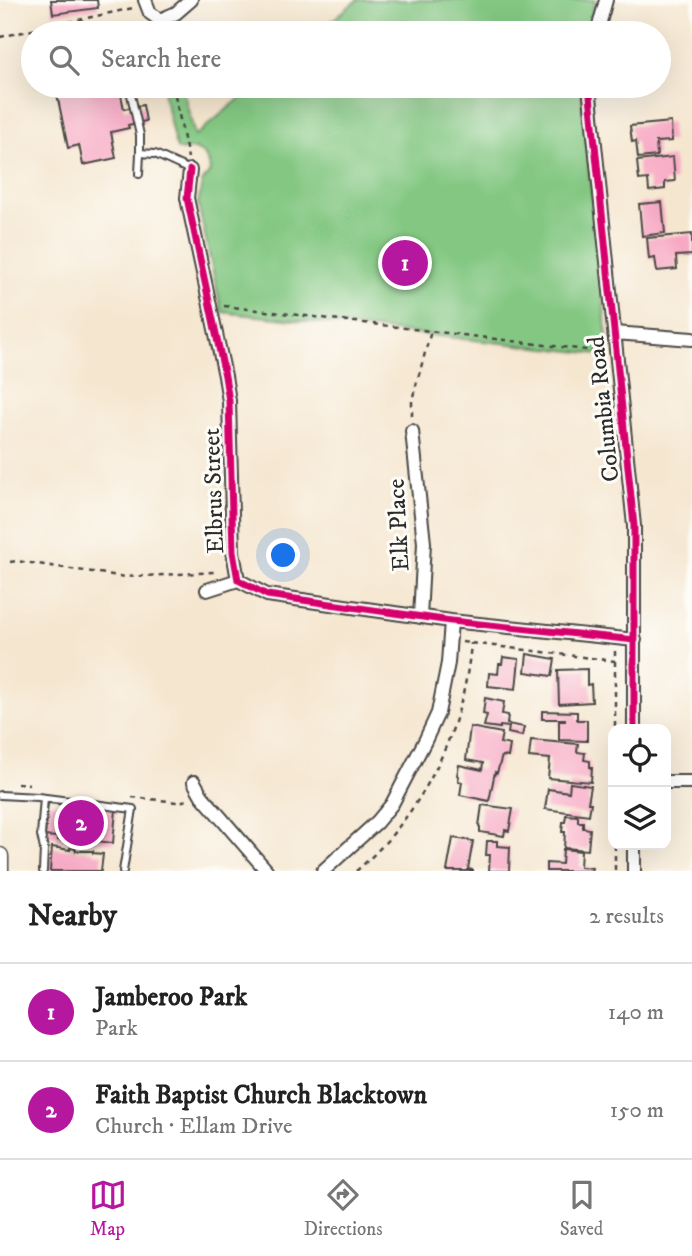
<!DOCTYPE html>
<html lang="en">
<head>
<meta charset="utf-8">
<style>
	:root { --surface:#fff; --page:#f2f2f2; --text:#222; --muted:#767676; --line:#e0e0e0; --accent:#b5179e }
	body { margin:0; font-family:"IM FELL DW Pica",serif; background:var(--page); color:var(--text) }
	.controls { position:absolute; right:21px; bottom:21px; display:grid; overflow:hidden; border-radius:14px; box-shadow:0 7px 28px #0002 }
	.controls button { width:63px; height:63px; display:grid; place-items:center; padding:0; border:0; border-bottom:2px solid var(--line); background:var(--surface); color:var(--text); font:35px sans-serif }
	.you { position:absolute; left:284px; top:556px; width:24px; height:24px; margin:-18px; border:5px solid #fff; border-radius:50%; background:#1a73e8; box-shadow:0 0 0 10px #1a73e833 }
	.badge { display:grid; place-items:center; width:46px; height:46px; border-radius:50%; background:var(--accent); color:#fff; font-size:23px; font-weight:700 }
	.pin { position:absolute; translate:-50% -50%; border:4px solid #fff; box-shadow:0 2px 7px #0006 }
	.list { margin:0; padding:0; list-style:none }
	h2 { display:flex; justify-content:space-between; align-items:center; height:91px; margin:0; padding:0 28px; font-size:30px }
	h2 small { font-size:23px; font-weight:400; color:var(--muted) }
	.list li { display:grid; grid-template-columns:46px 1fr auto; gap:21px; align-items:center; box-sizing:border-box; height:98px; padding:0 28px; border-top:2px solid var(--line) }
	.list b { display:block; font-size:26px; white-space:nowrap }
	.list p { margin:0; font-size:23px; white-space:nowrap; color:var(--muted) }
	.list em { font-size:23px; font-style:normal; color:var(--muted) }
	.icon { flex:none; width:38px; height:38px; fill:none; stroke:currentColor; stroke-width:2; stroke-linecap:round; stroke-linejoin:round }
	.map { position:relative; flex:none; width:692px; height:871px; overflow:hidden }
	.search { position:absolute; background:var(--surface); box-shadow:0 7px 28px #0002; left:21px; right:21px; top:21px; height:77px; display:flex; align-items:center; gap:18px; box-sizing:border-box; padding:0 24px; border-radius:38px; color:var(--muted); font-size:26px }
	.sheet { height:287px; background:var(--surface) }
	nav { display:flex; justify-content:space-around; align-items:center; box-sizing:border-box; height:98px; border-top:2px solid var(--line); background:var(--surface); font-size:19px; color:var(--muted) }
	nav a { display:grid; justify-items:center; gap:4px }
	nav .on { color:var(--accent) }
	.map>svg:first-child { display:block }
	.green { fill:#83c782; stroke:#577956; stroke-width:2 }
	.building { fill:#f7a9c4 }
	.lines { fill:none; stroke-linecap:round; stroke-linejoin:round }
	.lane-casing { stroke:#494744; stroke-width:10 }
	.street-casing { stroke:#494744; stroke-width:16 }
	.secondary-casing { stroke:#494744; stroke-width:19 }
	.path { stroke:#494744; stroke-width:2.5; stroke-dasharray:5 5; stroke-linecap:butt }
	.lane { stroke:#fff; stroke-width:6 }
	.street { stroke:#fff; stroke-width:12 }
	.secondary { stroke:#fff; stroke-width:16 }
	.cycleway-casing { stroke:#fdfcf7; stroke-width:11 }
	.cycleway { stroke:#d6006c; stroke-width:7 }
	.labels { text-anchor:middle; stroke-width:6; stroke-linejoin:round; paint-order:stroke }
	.street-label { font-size:24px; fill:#2b2b2b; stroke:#fdfcf7 }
</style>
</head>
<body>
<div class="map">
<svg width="692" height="871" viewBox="0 0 692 871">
	<rect width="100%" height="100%" fill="#fdfcf7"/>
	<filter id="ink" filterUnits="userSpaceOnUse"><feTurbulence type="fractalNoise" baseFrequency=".0143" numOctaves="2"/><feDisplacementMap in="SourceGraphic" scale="14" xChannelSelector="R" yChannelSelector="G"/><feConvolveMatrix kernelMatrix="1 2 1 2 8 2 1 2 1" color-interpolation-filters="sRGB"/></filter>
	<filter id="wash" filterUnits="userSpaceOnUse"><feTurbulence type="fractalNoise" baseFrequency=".00686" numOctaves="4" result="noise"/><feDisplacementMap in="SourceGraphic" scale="28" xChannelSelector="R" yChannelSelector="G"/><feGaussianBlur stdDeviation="1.57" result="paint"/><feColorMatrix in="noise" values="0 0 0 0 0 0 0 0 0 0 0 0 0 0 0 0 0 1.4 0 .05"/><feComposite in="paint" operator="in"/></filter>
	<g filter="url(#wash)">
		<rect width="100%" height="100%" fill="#f5e6cf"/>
		<path class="green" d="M357 0H595L587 33H317Z
			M162 86H182L195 136 255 86H580L609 355 222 312 198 204 202 183 210 171 209 163 204 154 195 149 178 150 175 144Z"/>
		<g id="blocks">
			<path class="building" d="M51 0H97L98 8 53 14Z
				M220 25 227 33H207L212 29 214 30Z
				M70 86H119L124 109 143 105 146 121 128 125 129 128 111 132 116 158 83 165 79 145 68 148 56 89Z
				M671 122 672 141 656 142 657 156 638 158 636 141 632 142 630 126Z
				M673 157 675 181 665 182V189L649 191 648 179 639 180 637 161Z
				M662 202 665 233 642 236 639 204Z
				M692 234V255L676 256 677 269 657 271 655 258 649 259 647 238Z
				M527 654 555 659 552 676 525 672Z
				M503 657 519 659 516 689 488 686 489 673 498 674 499 664H502Z
				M587 669V685L591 684 592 702 559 704 558 670Z
				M485 698 504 702 502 714 508 715 507 724 524 727 522 736 508 733 509 727 500 726V728L484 726 487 715 483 714Z
				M542 711 577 712V720H587V741L559 740V721H565V719H542Z
				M470 727 502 733 500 743 510 745 508 757 502 756 497 773 495 772 489 801 460 795 462 782 458 781 459 776 457 775 459 765 482 770 483 763 466 760Z
				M531 740 578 744 577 752 585 753 584 760 590 761V767H592L591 782 548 778 550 759 529 757Z
				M570 783 591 786 588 803H591L589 815 545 809 548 789 569 792Z
				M48 803 116 810 113 843 70 838 69 841 57 840V837L45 836Z
				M482 805 513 809 509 831 505 830 504 836 480 832V827L479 826Z
				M566 815 578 816V822H583V828L590 829 588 850 564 848 565 832H562L563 822H565Z
				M453 838 473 841 468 869 473 870V871H447Z
				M487 841H497V846L510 847 509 871H489L490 855H486Z
				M52 847 70 850V848L76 849V851H93V853L103 854 101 871H50Z
				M563 849 581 851 580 867 592 868 591 871H546V863L562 864Z"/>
		</g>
	</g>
	<g filter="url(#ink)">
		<use href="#blocks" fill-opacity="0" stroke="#494744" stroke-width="2"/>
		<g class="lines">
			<g class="lane-casing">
				<path id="lane" d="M129 86 140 135V153L155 154 190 170
					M139 174 140 153
					M0 795 38 797 133 809 123 871
					M43 871 44 849 41 835 44 798"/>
			</g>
			<g class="street-casing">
				<path id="street" d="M145 0 150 13 160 20 176 13 191 0
					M597 33 606 0
					M589 86 634 526V729
					M190 170 187 198 225 376 229 401 233 552 238 580 267 595 451 621 635 640
					M615 333 692 339
					M412 431 424 543 420 617
					M207 590 238 580
					M194 782 202 796 267 871
					M666 782H692
					M634 845V871
					M323 871 377 822 392 804 425 741 438 713 448 663 451 621"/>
			</g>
			<g class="secondary-casing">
				<path id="secondary" d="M0 856V871"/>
			</g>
			<path class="path" d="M0 37 133 8
				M173 86 188 158
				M224 306 603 352
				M412 416V400L431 331
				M10 562 17 561 126 577 215 572
				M462 642 615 661
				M615 651V729
				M17 783 29 784
				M132 797 177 802 188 800
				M615 845V871
				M356 871C423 814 464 730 471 643"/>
			<use href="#lane" class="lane"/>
			<use href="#street" class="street"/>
			<use href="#secondary" class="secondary"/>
			<g class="cycleway-casing">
				<path id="cycleway" d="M589 86 634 526V729
					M190 170 187 198 225 376 229 401 233 552 238 580 267 595 451 621 635 640"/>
			</g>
			<use href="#cycleway" class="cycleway"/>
		</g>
	</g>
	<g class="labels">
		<g class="street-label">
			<text transform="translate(603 409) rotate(-96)" y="8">Columbia Road</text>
			<text transform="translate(213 491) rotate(-92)" y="8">Elbrus Street</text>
			<text transform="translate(398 525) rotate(-93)" y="8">Elk Place</text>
		</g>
	</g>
</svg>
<div class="controls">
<button><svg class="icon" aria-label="locate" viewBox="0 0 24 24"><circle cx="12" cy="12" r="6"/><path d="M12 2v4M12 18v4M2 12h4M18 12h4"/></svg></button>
<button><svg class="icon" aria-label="layers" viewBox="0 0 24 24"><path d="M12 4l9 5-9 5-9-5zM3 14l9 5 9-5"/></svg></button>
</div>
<div class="you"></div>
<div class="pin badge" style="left:405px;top:263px">1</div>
<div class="pin badge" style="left:81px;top:823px">2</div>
<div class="search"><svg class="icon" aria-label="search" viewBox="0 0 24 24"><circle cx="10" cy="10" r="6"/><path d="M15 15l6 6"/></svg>Search here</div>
</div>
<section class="sheet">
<h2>Nearby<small>2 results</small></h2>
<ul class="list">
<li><span class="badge">1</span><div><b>Jamberoo Park</b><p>Park</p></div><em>140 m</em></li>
<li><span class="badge">2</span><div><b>Faith Baptist Church Blacktown</b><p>Church · Ellam Drive</p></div><em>150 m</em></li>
</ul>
</section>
<nav>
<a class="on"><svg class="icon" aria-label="map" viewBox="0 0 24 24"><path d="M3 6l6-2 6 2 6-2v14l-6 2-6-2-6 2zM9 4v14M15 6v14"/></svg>Map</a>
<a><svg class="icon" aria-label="directions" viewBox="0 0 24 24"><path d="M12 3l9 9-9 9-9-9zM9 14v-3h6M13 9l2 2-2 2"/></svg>Directions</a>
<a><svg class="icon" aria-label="saved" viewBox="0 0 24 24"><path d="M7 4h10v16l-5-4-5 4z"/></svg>Saved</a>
</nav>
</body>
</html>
